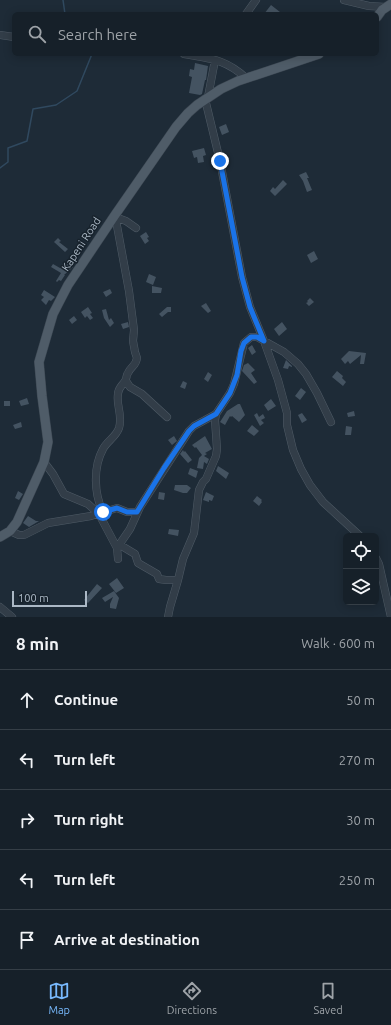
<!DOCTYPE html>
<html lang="en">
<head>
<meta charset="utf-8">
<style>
	:root { --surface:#162029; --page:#1f2831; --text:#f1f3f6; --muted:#9ea3a8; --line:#353e46; --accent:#78b9fd }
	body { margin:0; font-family:Ubuntu,sans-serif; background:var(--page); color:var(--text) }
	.controls { position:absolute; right:12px; bottom:12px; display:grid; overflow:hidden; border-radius:6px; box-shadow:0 2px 10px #0003 }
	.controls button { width:36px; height:36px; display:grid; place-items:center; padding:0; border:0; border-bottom:1px solid var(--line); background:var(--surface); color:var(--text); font:20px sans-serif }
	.scale { position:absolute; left:12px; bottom:10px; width:75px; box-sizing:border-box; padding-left:4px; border:2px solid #abb8c5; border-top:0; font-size:11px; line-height:14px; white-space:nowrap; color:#abb8c5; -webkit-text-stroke:3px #17222c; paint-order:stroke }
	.stop { position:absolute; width:12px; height:12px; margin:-9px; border:3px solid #1a73e8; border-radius:50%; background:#fff }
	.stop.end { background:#1a73e8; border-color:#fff; box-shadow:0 1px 4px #0008 }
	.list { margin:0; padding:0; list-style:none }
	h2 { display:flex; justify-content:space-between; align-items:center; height:52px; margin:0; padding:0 16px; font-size:17px }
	h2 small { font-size:13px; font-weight:400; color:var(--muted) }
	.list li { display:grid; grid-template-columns:26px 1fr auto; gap:12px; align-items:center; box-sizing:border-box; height:60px; padding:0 16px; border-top:1px solid var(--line) }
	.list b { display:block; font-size:15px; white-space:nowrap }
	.list em { font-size:13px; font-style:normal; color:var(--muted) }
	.icon { flex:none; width:22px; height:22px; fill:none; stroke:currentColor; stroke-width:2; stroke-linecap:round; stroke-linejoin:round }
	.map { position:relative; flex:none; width:391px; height:617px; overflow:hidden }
	.search { position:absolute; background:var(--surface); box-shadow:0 2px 10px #0003; left:12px; right:12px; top:12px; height:44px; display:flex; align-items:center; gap:10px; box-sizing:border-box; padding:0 14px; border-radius:6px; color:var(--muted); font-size:15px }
	.sheet { height:352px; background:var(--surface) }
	nav { display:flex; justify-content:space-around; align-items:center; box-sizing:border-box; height:56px; border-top:1px solid var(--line); background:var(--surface); font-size:11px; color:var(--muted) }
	nav a { display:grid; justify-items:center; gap:2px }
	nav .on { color:var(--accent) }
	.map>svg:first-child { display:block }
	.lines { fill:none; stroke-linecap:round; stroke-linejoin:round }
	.stream { stroke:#30495f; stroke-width:1.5 }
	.building { fill:#445361 }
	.minor-casing { stroke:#4f5b66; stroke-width:8 }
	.major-casing { stroke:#3b4651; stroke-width:10 }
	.minor { stroke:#323d48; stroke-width:7 }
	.major { stroke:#4f5c68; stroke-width:9 }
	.route { stroke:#1a73e8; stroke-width:5 }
	.labels { text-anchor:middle; stroke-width:3; stroke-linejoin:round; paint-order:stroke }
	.street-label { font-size:11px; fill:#abb8c5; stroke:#17222c }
</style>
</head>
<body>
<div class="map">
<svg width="391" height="617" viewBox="0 0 391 617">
	<rect width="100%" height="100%" fill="#1e2b37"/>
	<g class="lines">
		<path class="stream" d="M63 0 65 14
			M0 168 8 162V148L27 141 33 109 56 105 77 91 92 54"/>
	</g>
	<path class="building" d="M271 5 280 12 278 14H264Z
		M195 63 208 66 206 80H205L202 94 200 95 189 93 192 77 189 76 190 69 194 70Z
		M226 124 229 132 222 135 219 127Z
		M204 148 206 155 203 156 204 162 198 163 197 157 194 158 192 151Z
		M306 172 309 178H307L312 190 307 192 303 181 299 175Z
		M283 180 287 184 275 196 270 191 273 187 275 189Z
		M146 232 149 237 147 238 149 241 145 244 140 236Z
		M58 238 61 241 59 242 68 249 65 252 54 242Z
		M314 251 318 259 311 263 307 255Z
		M64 263 66 265 69 263 73 267 64 275H65L61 281 59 280 57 282 56 281 61 273 51 267 53 264 60 268Z
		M149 274 156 277 153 285 146 282Z
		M152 286 162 288 161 293H152Z
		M110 289 112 293 106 297 103 292Z
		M44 290 55 297 51 301 49 300 46 305 41 300 44 297 41 295Z
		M310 298 314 302 309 306 306 303 308 302 307 301Z
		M206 303 211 311 208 313 201 306Z
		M88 307 92 313 90 314 93 318 90 320 87 316 85 318 81 312Z
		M167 307H171V312H168L162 317 159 314Z
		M106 309 109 320 111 318 114 323 110 327 104 318 102 310Z
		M74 316 77 320 72 324 69 320Z
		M128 322 129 327 123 329 121 324Z
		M282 322 287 329 279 336 274 329Z
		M252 345 256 352 252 355 248 348Z
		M349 351 366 353 364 364H360L361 355 350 364 348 361 345 364 341 359Z
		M286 360 292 366V367L289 366 288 369 283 368Z
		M248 363 255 370 251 373 257 382 254 384 242 371 244 365Z
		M337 371 343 376 342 378 346 382 343 386 332 377Z
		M208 372 212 375 208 382 204 379Z
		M183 381 187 383 185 389 180 387Z
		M301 388 306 392 300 400 295 396Z
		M27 398 29 404 21 406 19 401Z
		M271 399 276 406 268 411 264 405Z
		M4 401H10V406H4Z
		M238 404H240L245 415 239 422 232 416 231 417 230 416 225 425 220 422 227 411Z
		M354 411 355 416 348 417 347 413Z
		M257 413 259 417 263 414 265 418 261 420 264 423 260 426 254 415Z
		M302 413 307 420 302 423 298 415Z
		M21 422 22 427 15 429 13 425Z
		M252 425 259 431 254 436 247 431Z
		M346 426 352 427 351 435H345Z
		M174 436 177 441 172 445 168 440Z
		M205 436 212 449 205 453 207 454 204 456 209 459 207 464 204 462 203 469 197 468 199 458 202 455 196 447 195 448 192 445Z
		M183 450 184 452 185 451 192 460 188 463 180 454Z
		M218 466 229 473 226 479 216 471Z
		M190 468 198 471 196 478 188 474Z
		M175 485H187L191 488 187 493H183L174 490Z
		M18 491 23 494 19 500 15 498Z
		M159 492 165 493 164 500 158 499Z
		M206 492 214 496 212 501 209 500V502L203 500Z
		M257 496 262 500 261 501 262 502 259 506 253 501Z
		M28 516 36 521H39L29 527 23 523Z
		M169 529 179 530 178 536 168 534Z
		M117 578 124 588 116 593 109 584Z
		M97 584 102 588 88 603 84 600Z
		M114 591 119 598 116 609 110 608V604L113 597 105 602 102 598Z"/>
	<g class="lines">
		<g class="minor-casing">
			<path id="minor" d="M344 0 369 6 386 7
				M246 14 256 0
				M0 35 14 37
				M184 54C211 59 225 59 246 78
				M208 97 215 60
				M205 99 220 161 242 277 250 307 264 341 278 380 287 413V425L293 450 301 469 310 485 323 502 360 536
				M115 217 126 221 136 228
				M126 381 130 387 142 394 167 417
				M44 462 53 474 64 494 88 504 99 514 117 548 118 559
				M103 512C94 494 93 467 103 449 107 441 116 437 119 428 123 415 116 406 118 394 118 388 122 386 125 381 127 379 126 375 128 373 131 366 136 366 137 358L135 352 133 341 134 330 129 291 115 215
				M10 531 19 535H24L48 523 91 516 117 508 127 512H137
				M120 545 135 554 138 563 157 574 159 579 166 580H178
				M117 548 130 529 140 507 189 431 194 426 216 414
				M376 558 379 564 391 617
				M0 607 12 617
				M168 617 170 607 178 580 183 559 194 533 199 490 203 482 206 479 216 456 217 449 215 420 216 414 230 393 234 384 244 343 251 337H257L284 352 298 364 306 374 317 393 331 422"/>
		</g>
		<g class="major-casing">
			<path id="major" d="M377 17 382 10 391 4
				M0 537 10 531 17 522 44 462 48 442 42 396 39 362 53 314 68 285 115 215 176 127 188 113 197 105 221 89 238 81 319 54"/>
		</g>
		<use href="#minor" class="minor"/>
		<use href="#major" class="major"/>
	</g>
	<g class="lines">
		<path class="route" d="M103 512 117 508 127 512H137L164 468 189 431 194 426 216 414 230 393 237 375 241 351 244 343 251 337H257L264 341 250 307 242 277 220 161"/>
	</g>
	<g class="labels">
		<g class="street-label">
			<text transform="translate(81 244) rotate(-57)" y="4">Kapeni Road</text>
		</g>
	</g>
</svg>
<div class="controls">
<button><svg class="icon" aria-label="locate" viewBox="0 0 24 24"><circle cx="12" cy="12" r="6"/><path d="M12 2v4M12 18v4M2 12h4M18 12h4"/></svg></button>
<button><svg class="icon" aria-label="layers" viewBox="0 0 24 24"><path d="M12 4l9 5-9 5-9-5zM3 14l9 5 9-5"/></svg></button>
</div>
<div class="scale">100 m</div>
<div class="stop" style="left:103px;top:512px"></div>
<div class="stop end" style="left:220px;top:161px"></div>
<div class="search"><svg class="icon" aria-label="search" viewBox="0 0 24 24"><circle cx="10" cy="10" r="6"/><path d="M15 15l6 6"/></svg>Search here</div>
</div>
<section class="sheet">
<h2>8 min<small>Walk · 600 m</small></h2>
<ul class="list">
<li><svg class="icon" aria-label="ahead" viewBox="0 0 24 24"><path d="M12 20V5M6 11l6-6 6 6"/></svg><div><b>Continue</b></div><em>50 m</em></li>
<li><svg class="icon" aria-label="left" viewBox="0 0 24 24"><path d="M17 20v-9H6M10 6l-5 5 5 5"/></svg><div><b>Turn left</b></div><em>270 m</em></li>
<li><svg class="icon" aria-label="right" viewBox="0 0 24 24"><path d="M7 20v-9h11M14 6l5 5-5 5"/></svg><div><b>Turn right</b></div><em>30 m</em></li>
<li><svg class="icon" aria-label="left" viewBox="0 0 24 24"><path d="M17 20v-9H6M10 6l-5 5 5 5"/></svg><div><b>Turn left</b></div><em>250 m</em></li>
<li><svg class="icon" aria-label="arrive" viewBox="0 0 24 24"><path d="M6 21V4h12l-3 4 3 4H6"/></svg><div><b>Arrive at destination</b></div></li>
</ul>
</section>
<nav>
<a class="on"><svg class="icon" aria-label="map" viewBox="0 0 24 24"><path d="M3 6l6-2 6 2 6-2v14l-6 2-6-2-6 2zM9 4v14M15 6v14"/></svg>Map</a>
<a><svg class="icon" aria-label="directions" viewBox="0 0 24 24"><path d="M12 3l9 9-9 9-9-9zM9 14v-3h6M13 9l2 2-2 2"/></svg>Directions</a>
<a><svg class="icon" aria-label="saved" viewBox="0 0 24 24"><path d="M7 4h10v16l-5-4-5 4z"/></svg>Saved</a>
</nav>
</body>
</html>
